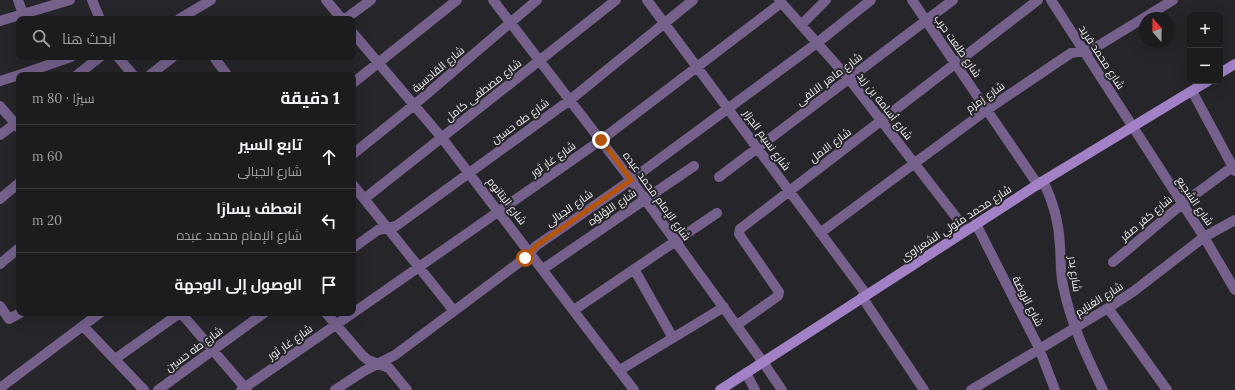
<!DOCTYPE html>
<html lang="ar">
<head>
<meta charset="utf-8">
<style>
	:root { --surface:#1c1c1f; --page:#252528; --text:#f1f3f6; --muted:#a0a1a4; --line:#3a3a3d }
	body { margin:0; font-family:Lora,Cairo,serif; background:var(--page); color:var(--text); direction:rtl }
	.controls { position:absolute; right:12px; top:12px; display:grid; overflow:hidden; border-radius:8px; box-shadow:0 4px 16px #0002 }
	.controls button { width:36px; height:36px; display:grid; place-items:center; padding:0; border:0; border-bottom:1px solid var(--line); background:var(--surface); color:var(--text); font:20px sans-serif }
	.compass { position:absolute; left:1139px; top:12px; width:36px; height:36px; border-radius:50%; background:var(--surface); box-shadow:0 4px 16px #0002; rotate:340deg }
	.stop { position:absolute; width:12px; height:12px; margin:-9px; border:3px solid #b45309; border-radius:50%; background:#fff }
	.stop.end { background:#b45309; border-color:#fff; box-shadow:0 1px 4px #0008 }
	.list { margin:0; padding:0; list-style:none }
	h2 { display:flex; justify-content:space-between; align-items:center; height:52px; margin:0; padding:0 16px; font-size:17px }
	h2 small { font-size:13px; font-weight:400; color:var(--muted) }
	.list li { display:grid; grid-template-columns:26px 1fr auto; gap:12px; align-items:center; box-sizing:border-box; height:64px; padding:0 16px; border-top:1px solid var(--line) }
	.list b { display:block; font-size:15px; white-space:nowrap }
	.list p { margin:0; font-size:13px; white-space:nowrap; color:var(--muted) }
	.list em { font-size:13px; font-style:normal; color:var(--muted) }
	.icon { flex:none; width:22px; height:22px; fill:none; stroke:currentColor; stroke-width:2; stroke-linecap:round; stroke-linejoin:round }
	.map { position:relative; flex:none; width:1235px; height:390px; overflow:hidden; direction:ltr }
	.search { position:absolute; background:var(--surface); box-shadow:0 4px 16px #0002; left:16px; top:16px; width:340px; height:44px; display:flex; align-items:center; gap:10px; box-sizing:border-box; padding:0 14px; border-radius:8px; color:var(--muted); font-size:15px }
	.panel { position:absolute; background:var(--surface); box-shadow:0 4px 16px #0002; left:16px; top:72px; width:340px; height:244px; border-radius:8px; direction:rtl }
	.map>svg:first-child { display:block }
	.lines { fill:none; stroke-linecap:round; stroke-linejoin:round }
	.street { stroke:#75618c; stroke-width:10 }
	.secondary { stroke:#a281c7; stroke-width:10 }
	.route { stroke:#b45309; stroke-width:5 }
	.labels { text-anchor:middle; stroke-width:4; stroke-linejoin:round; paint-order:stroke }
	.street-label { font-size:11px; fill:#efeef1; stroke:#262529 }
</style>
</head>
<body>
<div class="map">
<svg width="1235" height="390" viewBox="0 0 1235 390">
	<rect width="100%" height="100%" fill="#262529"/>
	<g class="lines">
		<path class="street" d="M18 0 23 14
			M92 0 100 19
			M326 0 342 19
			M493 0 631 180 763 362 782 390
			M647 0 866 294
			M779 0 849 79 966 230
			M912 0 1038 185
			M1051 0 1204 237 1235 290
			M179 19 211 0
			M345 19 371 0
			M0 21 70 0
			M801 25 826 0
			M353 33 442 138 634 390
			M118 57 133 75
			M214 57 227 75
			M19 75 71 57
			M77 75 100 57
			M150 75 173 57
			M0 81 19 75
			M353 83 457 0
			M1192 91 1235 171
			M0 106 19 128
			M0 135 19 121
			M353 154 414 105 537 0
			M719 177 953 0
			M1043 181C1053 201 1059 223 1060 246 1061 259 1060 272 1063 285 1070 322 1087 357 1103 390
			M353 185 454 311
			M0 199 19 183
			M364 199 616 0
			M976 224 1039 348 1055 390
			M820 233 988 109 1071 53 1093 49 1173 0
			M353 248 378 230 396 226 570 100 693 0
			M1113 262 1182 204 1235 165
			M0 264 19 248
			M543 269 694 166
			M634 269 673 338
			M862 297 924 390
			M0 306 9 319 20 313
			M1108 308 1167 390
			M574 310 717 213
			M181 313 247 390
			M326 313 363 356 368 360 389 368 407 390
			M353 313 601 140 781 3
			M737 325 778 296 779 292 739 234 740 229 1038 0
			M83 326 144 390
			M115 359 180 313
			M620 370 724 307
			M746 373 755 390
			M0 388 100 313
			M158 390 264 313
			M241 390 353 313
			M335 390 364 371 395 355 525 258 536 246 631 180 817 43 871 0
			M971 390 1108 308 1134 291 1204 237 1235 220"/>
		<path class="secondary" d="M1220 73 1235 64
			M720 390 1043 181 1208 81"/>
	</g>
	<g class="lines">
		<path class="route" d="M525 258 536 246 631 180 601 140"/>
	</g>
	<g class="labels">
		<g class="street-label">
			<text transform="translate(958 46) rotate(55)" y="4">شارع طلعت حرب</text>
			<text transform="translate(1102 57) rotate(57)" y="4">شارع محمد فريد</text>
			<text transform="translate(438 69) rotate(-40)" y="4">شارع القادسية</text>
			<text transform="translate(829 79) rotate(-37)" y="4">شارع ماهر الالفى</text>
			<text transform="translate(483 90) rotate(-38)" y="4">شارع مصطفى كامل</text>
			<text transform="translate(985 97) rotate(-35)" y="4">شارع زمزم</text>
			<text transform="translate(885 106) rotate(52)" y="4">شارع أسامة بن زيد</text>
			<text transform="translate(520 121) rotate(-36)" y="4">شارع طه حسين</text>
			<text transform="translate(767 140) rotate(54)" y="4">شارع نسيم الجزار</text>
			<text transform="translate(830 145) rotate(-37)" y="4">شارع الامل</text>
			<text transform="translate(553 159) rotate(-35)" y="4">شارع غار ثور</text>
			<text transform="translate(657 196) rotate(54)" y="4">شارع الإمام محمد عبده</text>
			<text transform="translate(507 201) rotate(52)" y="4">شارع البتانوم</text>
			<text transform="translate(1195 201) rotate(56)" y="4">شارع الشجيع</text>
			<text transform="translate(612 207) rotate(-34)" y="4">شارع اللؤلؤه</text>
			<text transform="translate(569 208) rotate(-35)" y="4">شارع الجبالى</text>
			<text transform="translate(1146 218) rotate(-40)" y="4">شارع كفر صقر</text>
			<text transform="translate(956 223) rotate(-33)" y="4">شارع محمد متولي الشعراوى</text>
			<text transform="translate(1075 274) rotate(82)" y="4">شارع بدر</text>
			<text transform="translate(1099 299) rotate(-32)" y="4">شارع الغنايم</text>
			<text transform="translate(1028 301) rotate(63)" y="4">شارع الروضة</text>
			<text transform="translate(290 342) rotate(-35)" y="4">شارع غار ثور</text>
			<text transform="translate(194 349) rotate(-36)" y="4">شارع طه حسين</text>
		</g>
	</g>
</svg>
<div class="controls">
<button>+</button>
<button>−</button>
</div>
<svg class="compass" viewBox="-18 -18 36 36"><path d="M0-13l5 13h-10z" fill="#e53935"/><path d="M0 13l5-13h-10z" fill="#a0a1a4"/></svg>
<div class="stop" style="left:525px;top:258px"></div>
<div class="stop end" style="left:601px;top:140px"></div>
<div class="search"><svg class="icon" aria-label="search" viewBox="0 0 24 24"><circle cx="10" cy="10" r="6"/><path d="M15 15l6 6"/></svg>ابحث هنا</div>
<section class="panel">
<h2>1 دقيقة<small>سيرًا · 80 m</small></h2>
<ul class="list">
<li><svg class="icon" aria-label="ahead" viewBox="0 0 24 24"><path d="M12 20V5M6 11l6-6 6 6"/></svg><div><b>تابع السير</b><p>شارع الجبالى</p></div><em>60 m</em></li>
<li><svg class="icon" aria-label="left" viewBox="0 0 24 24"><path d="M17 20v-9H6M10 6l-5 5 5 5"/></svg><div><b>انعطف يسارًا</b><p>شارع الإمام محمد عبده</p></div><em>20 m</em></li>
<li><svg class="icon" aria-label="arrive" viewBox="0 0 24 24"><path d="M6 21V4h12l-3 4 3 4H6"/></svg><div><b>الوصول إلى الوجهة</b></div></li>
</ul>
</section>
</div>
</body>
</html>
